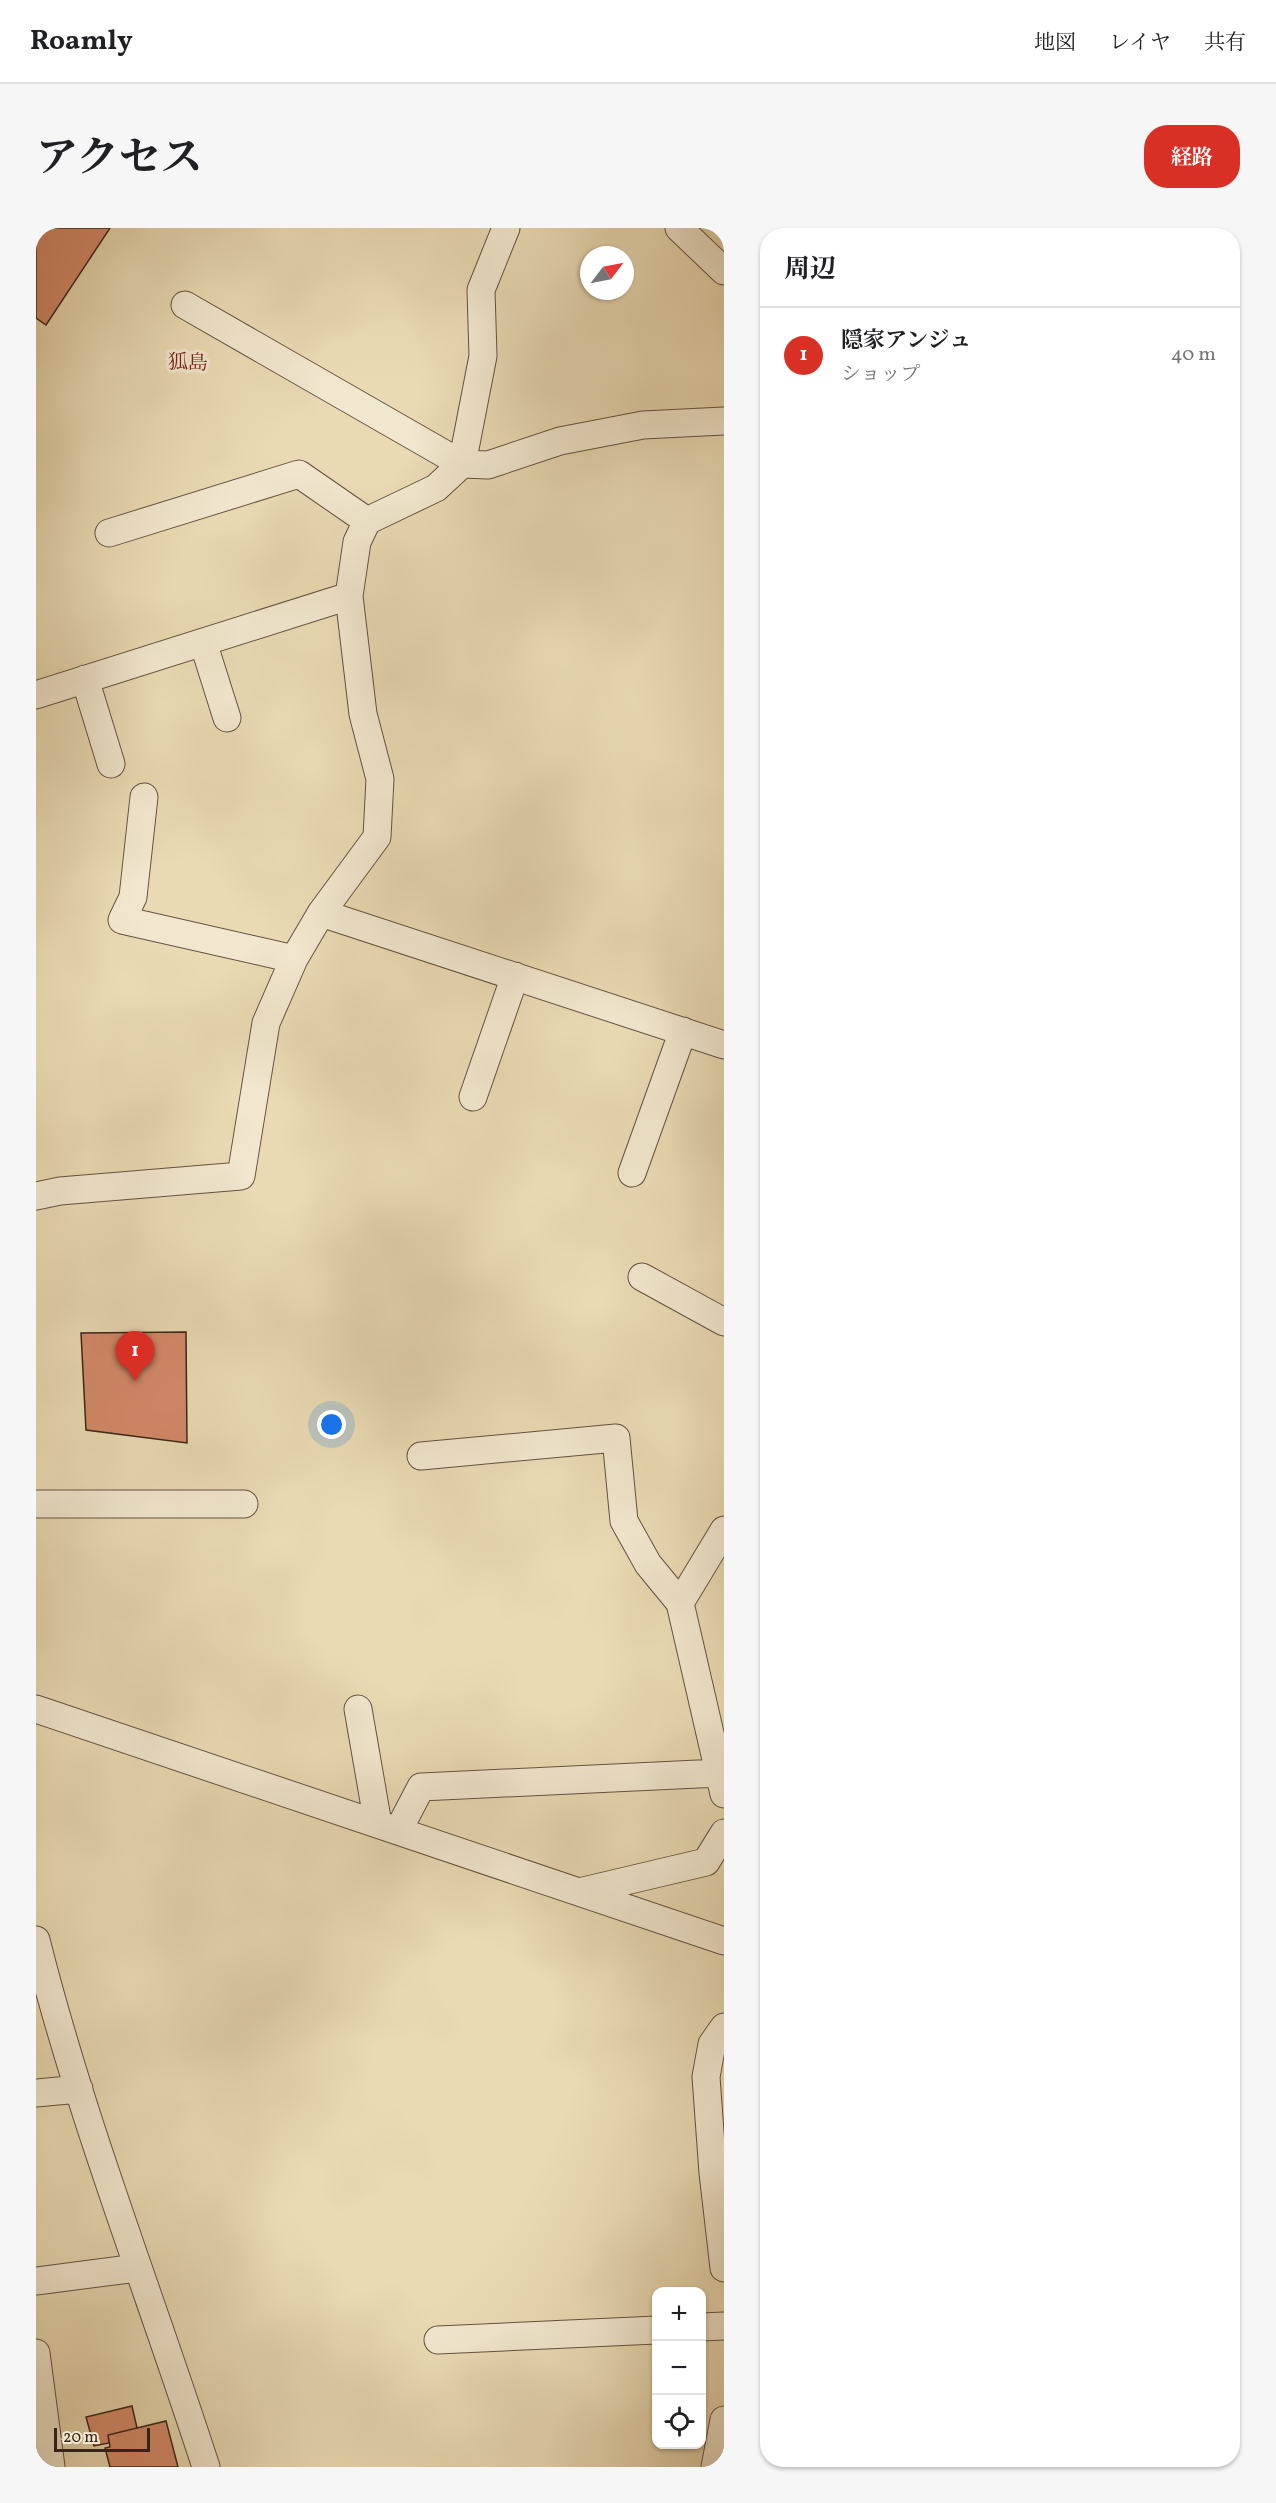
<!DOCTYPE html>
<html lang="ja">
<head>
<meta charset="utf-8">
<style>
	:root { --surface:#fff; --page:#f6f6f6; --text:#202124; --muted:#757577; --line:#e0e0e0; --accent:#d93025 }
	body { margin:0; font-family:Vollkorn,"Noto Serif JP",serif; background:var(--page); color:var(--text) }
	.controls { position:absolute; right:18px; bottom:18px; display:grid; overflow:hidden; border-radius:12px; box-shadow:0 2px 4px #0004 }
	.controls button { width:54px; height:54px; display:grid; place-items:center; padding:0; border:0; border-bottom:2px solid var(--line); background:var(--surface); color:var(--text); font:30px sans-serif }
	.compass { position:absolute; left:544px; top:18px; width:54px; height:54px; border-radius:50%; background:var(--surface); box-shadow:0 2px 4px #0004; rotate:58deg }
	.scale { position:absolute; left:18px; bottom:15px; width:96px; box-sizing:border-box; padding-left:6px; border:3px solid #382419; border-top:0; font-size:16px; line-height:21px; white-space:nowrap; color:#382419; -webkit-text-stroke:4px #f1e7ce; paint-order:stroke }
	.you { position:absolute; left:296px; top:1197px; width:21px; height:21px; margin:-15px; border:4px solid #fff; border-radius:50%; background:#1a73e8; box-shadow:0 0 0 9px #1a73e833 }
	.badge { display:grid; place-items:center; width:39px; height:39px; border-radius:50%; background:var(--accent); color:#fff; font-size:20px; font-weight:700 }
	.pin { position:absolute; translate:-50% -50px; filter:drop-shadow(0 2px 3px #0008) }
	.pin::after { content:''; position:absolute; top:32px; width:21px; height:18px; background:inherit; clip-path:polygon(0 0,100% 0,50% 100%) }
	.list { margin:0; padding:0; list-style:none }
	h2 { display:flex; justify-content:space-between; align-items:center; height:78px; margin:0; padding:0 24px; font-size:26px }
	h2 small { font-size:20px; font-weight:400; color:var(--muted) }
	.list li { display:grid; grid-template-columns:39px 1fr auto; gap:18px; align-items:center; box-sizing:border-box; height:96px; padding:0 24px; border-top:2px solid var(--line) }
	.list b { display:block; font-size:22px; white-space:nowrap }
	.list p { margin:0; font-size:20px; white-space:nowrap; color:var(--muted) }
	.list em { font-size:20px; font-style:normal; color:var(--muted) }
	.icon { flex:none; width:33px; height:33px; fill:none; stroke:currentColor; stroke-width:2; stroke-linecap:round; stroke-linejoin:round }
	.map { position:relative; flex:none; width:688px; height:2239px; overflow:hidden; border-radius:24px }
	header { display:flex; align-items:center; gap:36px; box-sizing:border-box; height:84px; padding:0 30px; background:var(--surface); border-bottom:2px solid var(--line) }
	header strong { font-size:28px }
	nav { display:flex; gap:33px; margin-inline-start:auto; font-size:21px }
	.intro { display:flex; align-items:center; justify-content:space-between; box-sizing:border-box; height:144px; padding:0 36px }
	h1 { margin:0; font-size:42px }
	.button { padding:15px 27px; border-radius:24px; background:var(--accent); color:#fff; font-size:21px; font-weight:700 }
	main { display:flex; gap:36px; padding:0 36px }
	aside { flex:1; background:var(--surface); border-radius:24px; box-shadow:0 2px 4px #0004 }
	.map>svg:first-child { display:block }
	.building { fill:#d38969; stroke:#382419; stroke-width:1.5 }
	.lines { fill:none; stroke-linecap:round; stroke-linejoin:round }
	.minor-casing { stroke:#645240; stroke-width:29 }
	.minor { stroke:#f1e7ce; stroke-width:27 }
	.labels { text-anchor:middle; stroke-width:6; stroke-linejoin:round; paint-order:stroke }
	.quarter-label { font-size:20px; fill:#7a1f14; stroke:#f1e7ce }
</style>
</head>
<body>
<header>
<strong>Roamly</strong>
<nav><a>地図</a><a>レイヤ</a><a>共有</a></nav>
</header>
<div class="intro"><h1>アクセス</h1><a class="button">経路</a></div>
<main>
<div class="map">
<svg width="688" height="2239" viewBox="0 0 688 2239">
	<rect width="100%" height="100%" fill="#e9dab3"/>
	<filter id="stains"><feTurbulence type="fractalNoise" baseFrequency=".00333" numOctaves="4"/><feColorMatrix values="0 0 0 0 .2 0 0 0 0 .09 0 0 0 0 .02 0 0 0 .5 -.17"/></filter>
	<radialGradient id="worn" r=".72"><stop offset=".6" stop-color="#630" stop-opacity="0"/><stop offset="1" stop-color="#630" stop-opacity=".3"/></radialGradient>
	<path class="building" d="M0 0H74L10 97 0 90Z
		M150 1104 151 1215 50 1202 45 1105Z
		M96 2178 101 2200 72 2207 73 2215 58 2218 50 2189Z
		M130 2193 142 2239H74L69 2220 74 2219 72 2207Z"/>
	<g class="lines">
		<g class="minor-casing">
			<path id="minor" d="M643 0 688 43
				M149 77 426 236 452 237 524 213 607 197 688 193
				M73 305 263 246 331 293
				M167 414 191 490
				M49 451 75 536
				M0 467 313 368
				M108 569 97 669 86 692 258 731
				M285 685 688 817
				M437 869 479 748
				M596 945 647 803
				M0 968 24 963 205 948 230 795 258 731 285 685 341 609 344 551 327 486 313 368 321 314 331 293 400 260 426 236 447 128 445 62 470 0
				M606 1049 688 1094
				M385 1228 580 1210 588 1293 612 1336 644 1375
				M0 1276H208
				M688 1302 644 1375 688 1566
				M0 1481 688 1713
				M322 1481 342 1596
				M362 1603 385 1559 683 1545
				M543 1664 670 1634 688 1605
				M0 1712C45 1891 113 2063 170 2239
				M688 1799 676 1816 670 1849 677 1945 688 1954
				M0 1865 43 1861
				M677 1945 688 2040
				M0 2053 101 2040
				M666 2099 688 2098
				M402 2112 620 2102
				M0 2125 15 2239
				M679 2239 688 2192"/>
		</g>
		<use href="#minor" class="minor"/>
	</g>
	<g class="labels">
		<g class="quarter-label">
			<text x="152" y="141">狐島</text>
		</g>
	</g>
	<rect width="100%" height="100%" filter="url(#stains)"/>
	<rect width="100%" height="100%" fill="url(#worn)"/>
</svg>
<div class="controls">
<button>+</button>
<button>−</button>
<button><svg class="icon" aria-label="locate" viewBox="0 0 24 24"><circle cx="12" cy="12" r="6"/><path d="M12 2v4M12 18v4M2 12h4M18 12h4"/></svg></button>
</div>
<svg class="compass" viewBox="-18 -18 36 36"><path d="M0-13l5 13h-10z" fill="#e53935"/><path d="M0 13l5-13h-10z" fill="#757577"/></svg>
<div class="scale">20 m</div>
<div class="you"></div>
<div class="pin badge" style="left:99px;top:1153px">1</div>
</div>
<aside>
<h2>周辺<small></small></h2>
<ul class="list">
<li><span class="badge">1</span><div><b>隠家アンジュ</b><p>ショップ</p></div><em>40 m</em></li>
</ul>
</aside>
</main>
</body>
</html>
